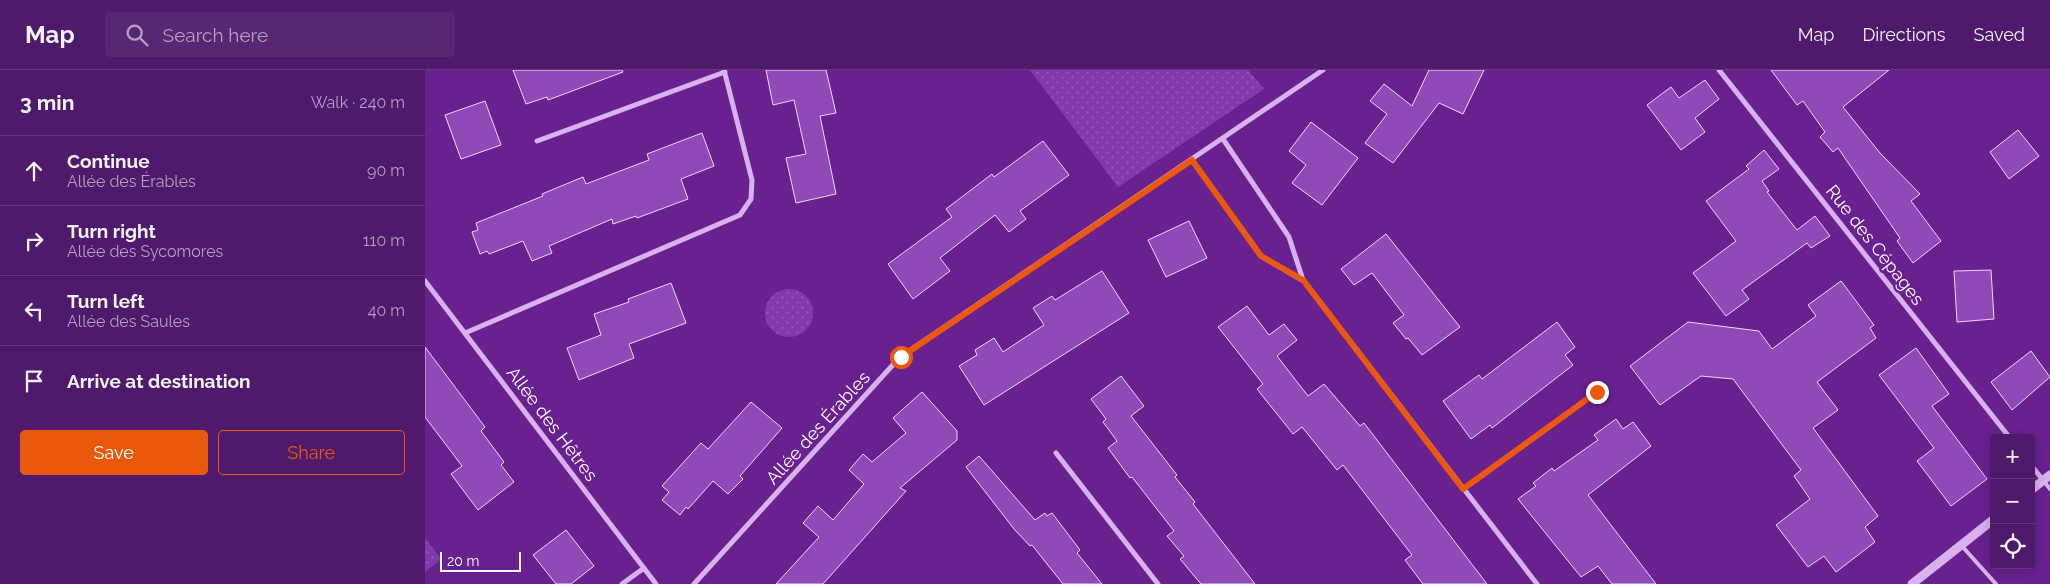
<!DOCTYPE html>
<html lang="en">
<head>
<meta charset="utf-8">
<style>
	:root { --surface:#4f196c; --page:#592674; --text:#f1f3f6; --muted:#b3a0c2; --line:#66387f; --accent:#ea580c }
	body { margin:0; font-family:Raleway,sans-serif; background:var(--page); color:var(--text) }
	.controls { position:absolute; right:15px; bottom:15px; display:grid; overflow:hidden; border-radius:5px; box-shadow:0 2px 12px #0003 }
	.controls button { width:45px; height:45px; display:grid; place-items:center; padding:0; border:0; border-bottom:1px solid var(--line); background:var(--surface); color:var(--text); font:25px sans-serif }
	.scale { position:absolute; left:15px; bottom:12px; width:81px; box-sizing:border-box; padding-left:5px; border:2px solid #fff; border-top:0; font-size:14px; line-height:18px; white-space:nowrap; color:#fff; -webkit-text-stroke:4px #692190; paint-order:stroke }
	.stop { position:absolute; width:15px; height:15px; margin:-11px; border:4px solid #ea580c; border-radius:50%; background:#fff }
	.stop.end { background:#ea580c; border-color:#fff; box-shadow:0 1px 5px #0008 }
	.list { margin:0; padding:0; list-style:none }
	h2 { display:flex; justify-content:space-between; align-items:center; height:65px; margin:0; padding:0 20px; font-size:21px }
	h2 small { font-size:16px; font-weight:400; color:var(--muted) }
	.list li { display:grid; grid-template-columns:32px 1fr auto; gap:15px; align-items:center; box-sizing:border-box; height:70px; padding:0 20px; border-top:1px solid var(--line) }
	.list b { display:block; font-size:19px; white-space:nowrap }
	.list p { margin:0; font-size:16px; white-space:nowrap; color:var(--muted) }
	.list em { font-size:16px; font-style:normal; color:var(--muted) }
	.actions { display:flex; gap:10px; padding:15px 20px }
	.actions a { flex:1; padding:11px 0; border:1px solid var(--accent); border-radius:5px; text-align:center; font-size:18px; color:var(--accent) }
	.actions .main { background:var(--accent); color:#fff }
	.icon { flex:none; width:28px; height:28px; fill:none; stroke:currentColor; stroke-width:2; stroke-linecap:round; stroke-linejoin:round }
	.map { position:relative; flex:none; width:1625px; height:514px; overflow:hidden }
	header { display:flex; align-items:center; gap:30px; box-sizing:border-box; height:70px; padding:0 25px; background:var(--surface); border-bottom:1px solid var(--line) }
	header strong { font-size:24px }
	nav { display:flex; gap:28px; margin-inline-start:auto; font-size:18px }
	.search { width:350px; height:45px; background:var(--page); display:flex; align-items:center; gap:12px; box-sizing:border-box; padding:0 18px; border-radius:5px; color:var(--muted); font-size:19px }
	main { display:flex }
	aside { flex:1; background:var(--surface) }
	.map>svg:first-child { display:block }
	.park { fill:url(#park-dots) }
	.building { fill:#8f4ab7; stroke:#edd7f9 }
	.lines { fill:none; stroke-linecap:round; stroke-linejoin:round }
	.service { stroke:#d7b2ec; stroke-width:4 }
	.minor { stroke:#d7b2ec; stroke-width:5 }
	.tertiary { stroke:#d7b2ec; stroke-width:9 }
	.route { stroke:#ea580c; stroke-width:6 }
	.labels { text-anchor:middle; stroke-width:5; stroke-linejoin:round; paint-order:stroke }
	.street-label { font-size:18px; fill:#fff; stroke:#692190 }
</style>
</head>
<body>
<header>
<strong>Map</strong>
<div class="search"><svg class="icon" aria-label="search" viewBox="0 0 24 24"><circle cx="10" cy="10" r="6"/><path d="M15 15l6 6"/></svg>Search here</div>
<nav><a>Map</a><a>Directions</a><a>Saved</a></nav>
</header>
<main>
<aside>
<h2>3 min<small>Walk · 240 m</small></h2>
<ul class="list">
<li><svg class="icon" aria-label="ahead" viewBox="0 0 24 24"><path d="M12 20V5M6 11l6-6 6 6"/></svg><div><b>Continue</b><p>Allée des Érables</p></div><em>90 m</em></li>
<li><svg class="icon" aria-label="right" viewBox="0 0 24 24"><path d="M7 20v-9h11M14 6l5 5-5 5"/></svg><div><b>Turn right</b><p>Allée des Sycomores</p></div><em>110 m</em></li>
<li><svg class="icon" aria-label="left" viewBox="0 0 24 24"><path d="M17 20v-9H6M10 6l-5 5 5 5"/></svg><div><b>Turn left</b><p>Allée des Saules</p></div><em>40 m</em></li>
<li><svg class="icon" aria-label="arrive" viewBox="0 0 24 24"><path d="M6 21V4h12l-3 4 3 4H6"/></svg><div><b>Arrive at destination</b></div></li>
</ul>
<div class="actions"><a class="main">Save</a><a>Share</a></div>
</aside>
<div class="map">
<svg width="1625" height="514" viewBox="0 0 1625 514">
	<defs>
		<pattern id="park-dots" width="8" height="8" patternUnits="userSpaceOnUse" patternTransform="scale(1.25)"><rect width="8" height="8" fill="#8339ae"/><path d="M2 2h.1M6 6h.1" fill="none" stroke="#9657ba" stroke-width="1.8" stroke-linecap="round"/></pattern>
	</defs>
	<rect width="100%" height="100%" fill="#692190"/>
	<path class="park" d="M605 0H823L839 19 693 117Z
		M340 243a24 24 0 1 1 48 0a24 24 0 1 1-48 0Z
		M0 468 16 489 0 502Z"/>
	<path class="building" d="M88 0H197L198 2 123 30 122 27 101 34Z
		M341 0H401L411 43 395 46 411 124 371 133 361 88 381 84 369 30 348 35Z
		M1004 0H1059L1038 44 1014 33 968 93 940 73 962 44 945 31 959 14 987 36Z
		M1346 0H1464L1418 37 1455 83 1495 124 1486 131 1516 171 1488 193 1472 171 1475 168 1413 78 1408 82 1395 67 1400 62 1378 31 1372 35Z
		M1280 10 1294 29 1270 48 1280 62 1256 80 1222 35 1246 17 1254 28Z
		M60 31 76 75 36 89 20 45Z
		M886 52 933 88 897 135 867 113 881 95 864 81Z
		M1593 60 1614 86 1584 109 1565 82Z
		M277 63 289 96 256 109 263 129 212 148 211 146 188 154 187 149 124 176 127 183 107 191 98 171 64 184 62 181 55 184 47 162 53 160 51 153 118 126 117 124 158 107 161 114 224 90 222 84Z
		M618 71 644 105 595 141 601 149 584 162 570 145 515 188 525 201 488 229 463 194 527 147 521 139 567 104 569 107Z
		M1339 80 1354 99 1337 111 1344 121 1342 122 1372 160 1390 146 1405 166 1386 178 1382 173 1317 220 1324 229 1301 246 1268 203 1311 171 1281 131 1324 99 1321 96Z
		M764 151 782 188 741 207 723 170Z
		M961 164 1035 257 997 285 983 268 981 269 968 253 979 245 947 203 929 215 916 199Z
		M1566 200 1569 249 1532 252 1529 201Z
		M677 201 704 243 559 335 534 296 552 285 550 280 569 268 578 282 619 255 608 238 627 226 630 230Z
		M1416 211 1449 255 1445 258 1451 268 1392 312 1413 340 1388 358 1453 446 1440 457 1450 472 1411 502 1399 486 1383 497 1351 455 1385 429 1369 406 1376 400 1308 309 1276 306 1235 335 1205 296 1263 252 1334 261 1347 279 1391 246 1383 235Z
		M246 213 261 253 204 274 209 288 154 310 142 278 176 265 169 244 204 232 203 229Z
		M822 236 844 265 859 254 872 270 852 286 883 326 899 314 935 356 939 353 1062 514H998L980 490 987 485 918 395 912 400 877 357 868 364 832 319 838 314 793 257Z
		M1132 252 1150 277 1140 285 1148 295 1067 358 1065 355 1046 369 1018 331 1054 305 1057 309Z
		M0 277 60 357 56 361 79 392 76 395 89 412 53 440 26 404 37 396 0 347Z
		M1491 278 1524 324 1507 336 1562 409 1526 436 1492 391 1509 378 1454 305Z
		M1606 281 1625 307 1587 340 1566 312Z
		M696 306 719 336 706 346 752 405 750 407 770 432 768 434 830 514H776L755 489 759 486 742 466 749 461 707 407 705 408 683 378 692 371 678 352 681 349 666 329Z
		M497 322 532 361V370L475 418 481 421 398 514H351L394 467 378 453 393 436 408 450 439 414 424 400 438 384 447 392 481 363 468 348Z
		M326 332 357 358 315 406 318 409 303 424 288 411 263 439 261 437 255 445 237 430 244 422 237 416 276 373 283 379Z
		M1191 349 1198 359 1208 352 1226 376 1163 425 1231 514H1187L1173 496 1156 507 1093 429 1111 416 1108 413 1127 398 1129 401 1173 370 1169 365Z
		M554 386 610 450 620 443 622 446 627 443 655 480 652 483 677 514H638L607 475 605 476 589 459 541 397Z
		M141 460 169 496 146 514H131L108 485Z"/>
	<g class="lines">
		<path class="service" d="M1618 410 1625 419
			M1536 475 1571 514"/>
		<path class="minor" d="M1294 0 1585 368
			M798 69 864 167 878 210 1112 514
			M112 71 300 2
			M767 90 836 186 877 210
			M0 211 231 514
			M40 263 315 145 326 129 327 110 299 0
			M631 383 733 514
			M1606 395 1618 410
			M1038 419 1172 322
			M197 514 219 498
			M269 514 475 287 898 0"/>
		<path class="tertiary" d="M1606 420 1625 405
			M1487 514 1569 449"/>
	</g>
	<g class="lines">
		<path class="route" d="M476 287 767 90 836 186 878 210 1038 419 1172 322"/>
	</g>
	<g class="labels">
		<g class="street-label">
			<text transform="translate(1450 175) rotate(52)" y="6">Rue des Cépages</text>
			<text transform="translate(127 354) rotate(53)" y="6">Allée des Hêtres</text>
			<text transform="translate(393 358) rotate(-48)" y="6">Allée des Érables</text>
		</g>
	</g>
</svg>
<div class="controls">
<button>+</button>
<button>−</button>
<button><svg class="icon" aria-label="locate" viewBox="0 0 24 24"><circle cx="12" cy="12" r="6"/><path d="M12 2v4M12 18v4M2 12h4M18 12h4"/></svg></button>
</div>
<div class="scale">20 m</div>
<div class="stop" style="left:476px;top:287px"></div>
<div class="stop end" style="left:1172px;top:322px"></div>
</div>
</main>
</body>
</html>
